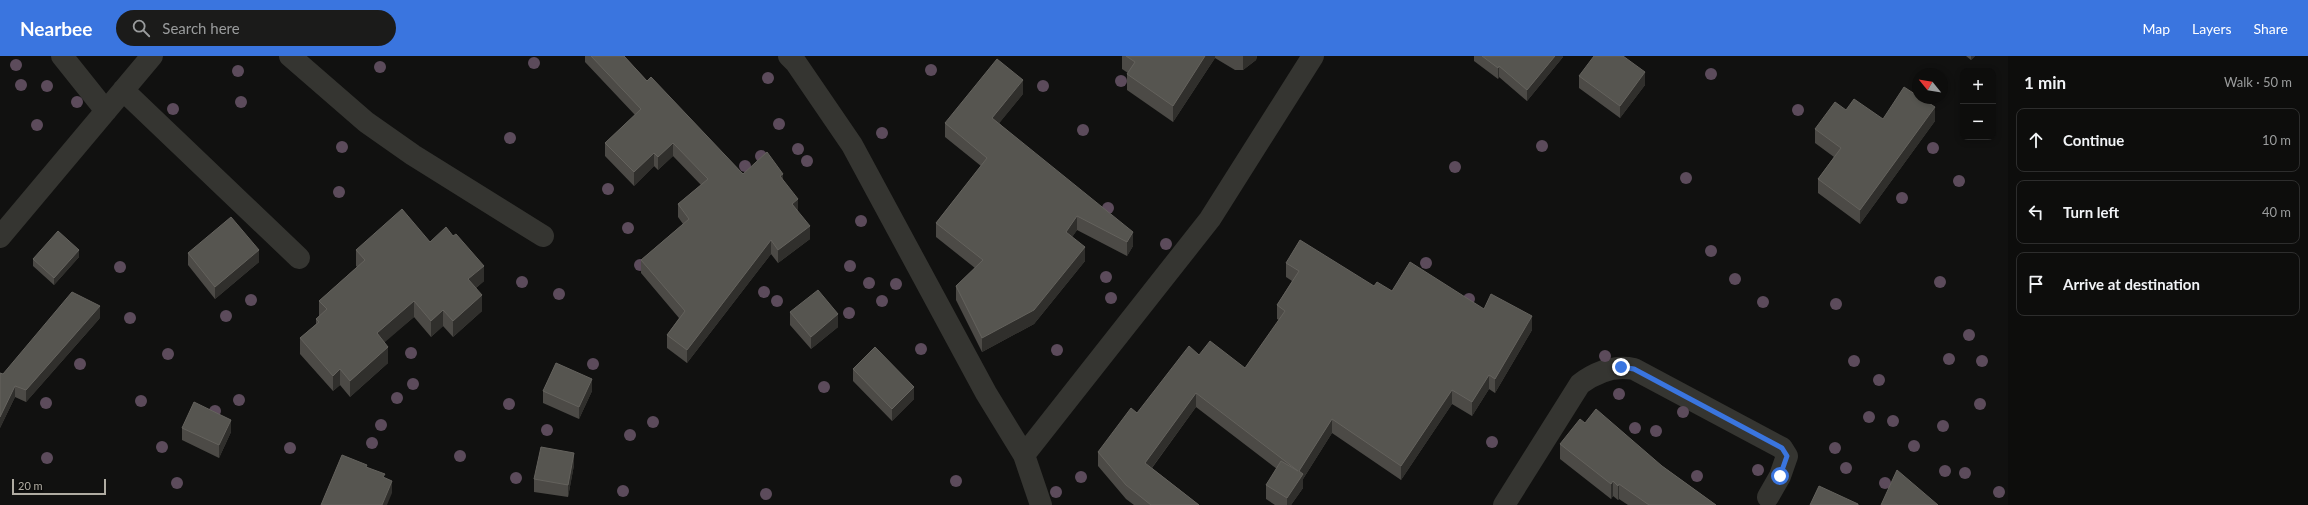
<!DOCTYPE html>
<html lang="en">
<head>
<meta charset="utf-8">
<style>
	:root { --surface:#0d0d0c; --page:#1b1b1a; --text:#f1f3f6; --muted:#9a9c9d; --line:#2d2d2d; --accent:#3a75df }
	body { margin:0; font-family:Lato,sans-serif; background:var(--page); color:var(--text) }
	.controls { position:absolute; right:12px; top:12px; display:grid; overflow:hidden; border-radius:8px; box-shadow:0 2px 6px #0003 }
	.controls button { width:36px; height:36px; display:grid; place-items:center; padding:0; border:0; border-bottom:1px solid var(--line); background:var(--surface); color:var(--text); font:20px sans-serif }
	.compass { position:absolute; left:1912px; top:12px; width:36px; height:36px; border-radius:50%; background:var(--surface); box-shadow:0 2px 6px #0003; rotate:300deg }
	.scale { position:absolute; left:12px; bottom:10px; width:94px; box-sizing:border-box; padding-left:4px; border:2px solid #b0aca2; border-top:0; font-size:11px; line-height:14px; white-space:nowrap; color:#b0aca2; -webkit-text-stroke:3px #0c0c0b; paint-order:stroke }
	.stop { position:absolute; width:12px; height:12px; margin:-9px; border:3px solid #3a75df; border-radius:50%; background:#fff }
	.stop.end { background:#3a75df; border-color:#fff; box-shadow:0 1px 4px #0008 }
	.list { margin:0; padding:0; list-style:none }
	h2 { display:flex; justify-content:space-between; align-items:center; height:52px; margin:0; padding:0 16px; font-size:17px }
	h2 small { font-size:13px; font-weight:400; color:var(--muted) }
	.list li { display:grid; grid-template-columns:26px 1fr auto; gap:12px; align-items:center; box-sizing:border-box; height:64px; margin:0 8px 8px; padding:0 8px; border:1px solid var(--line); border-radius:8px }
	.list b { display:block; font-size:15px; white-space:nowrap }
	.list em { font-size:13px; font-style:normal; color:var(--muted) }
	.icon { flex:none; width:22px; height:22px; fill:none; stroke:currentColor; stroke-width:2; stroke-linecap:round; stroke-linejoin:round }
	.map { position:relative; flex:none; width:2008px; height:449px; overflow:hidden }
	header { display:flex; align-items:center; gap:24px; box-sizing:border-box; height:56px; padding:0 20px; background:var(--accent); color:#fff }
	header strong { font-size:19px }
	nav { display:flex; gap:22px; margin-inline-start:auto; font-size:14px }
	.search { width:280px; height:36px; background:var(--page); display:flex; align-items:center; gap:10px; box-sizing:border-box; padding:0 14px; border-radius:22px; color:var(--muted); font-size:15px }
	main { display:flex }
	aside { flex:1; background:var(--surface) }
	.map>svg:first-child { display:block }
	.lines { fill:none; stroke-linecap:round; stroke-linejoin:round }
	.minor { stroke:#353531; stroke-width:22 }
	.tree { fill:#5c4b5b }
	.wall { fill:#4c4a46 }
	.shaded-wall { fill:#302f2c }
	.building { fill:#565550; stroke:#64625d }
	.route { stroke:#3a75df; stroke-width:5 }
</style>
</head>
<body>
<header>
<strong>Nearbee</strong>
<div class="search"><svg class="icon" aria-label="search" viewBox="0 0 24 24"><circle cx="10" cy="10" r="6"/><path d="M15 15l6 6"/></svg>Search here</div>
<nav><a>Map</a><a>Layers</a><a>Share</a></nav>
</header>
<main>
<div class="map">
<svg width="2008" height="449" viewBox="0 0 2008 449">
	<rect width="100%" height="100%" fill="#111110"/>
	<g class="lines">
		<path class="minor" d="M62 0 106 55
			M290 0 366 66 413 99 543 180
			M789 0 796 7 852 89 986 337 1024 399 1041 449
			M123 34 299 202
			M0 181 152 0
			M1024 399 1210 163 1313 0
			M1504 449 1580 328C1596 316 1614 309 1634 313L1782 392 1787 400 1780 420 1768 441"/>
	</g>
	<g class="tree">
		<circle cx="534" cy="7" r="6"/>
		<circle cx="16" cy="9" r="6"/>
		<circle cx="380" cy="11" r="6"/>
		<circle cx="931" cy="14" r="6"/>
		<circle cx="238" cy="15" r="6"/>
		<circle cx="1711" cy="18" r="6"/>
		<circle cx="768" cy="22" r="6"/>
		<circle cx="1121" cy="25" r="6"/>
		<circle cx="21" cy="29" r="6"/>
		<circle cx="47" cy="30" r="6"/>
		<circle cx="1043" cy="30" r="6"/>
		<circle cx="77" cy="46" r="6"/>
		<circle cx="241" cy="46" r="6"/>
		<circle cx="173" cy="53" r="6"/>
		<circle cx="1798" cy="54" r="6"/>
		<circle cx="779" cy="68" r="6"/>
		<circle cx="37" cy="69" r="6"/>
		<circle cx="1083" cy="74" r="6"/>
		<circle cx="882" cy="77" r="6"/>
		<circle cx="510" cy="82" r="6"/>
		<circle cx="1542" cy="90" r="6"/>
		<circle cx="342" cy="91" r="6"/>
		<circle cx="1933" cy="92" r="6"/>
		<circle cx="798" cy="93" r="6"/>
		<circle cx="761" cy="100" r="6"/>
		<circle cx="807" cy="105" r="6"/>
		<circle cx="745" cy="110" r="6"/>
		<circle cx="1455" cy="111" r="6"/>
		<circle cx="1686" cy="122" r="6"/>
		<circle cx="1959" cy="125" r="6"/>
		<circle cx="608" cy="133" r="6"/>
		<circle cx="339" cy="136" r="6"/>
		<circle cx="1902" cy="142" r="6"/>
		<circle cx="1108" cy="152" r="6"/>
		<circle cx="861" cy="165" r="6"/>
		<circle cx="628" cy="172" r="6"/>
		<circle cx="1166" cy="188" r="6"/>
		<circle cx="1711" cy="195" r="6"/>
		<circle cx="1426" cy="207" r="6"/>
		<circle cx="640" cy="209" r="6"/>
		<circle cx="850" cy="210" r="6"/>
		<circle cx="120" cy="211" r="6"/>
		<circle cx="1106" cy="221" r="6"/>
		<circle cx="1735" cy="223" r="6"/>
		<circle cx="522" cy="226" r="6"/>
		<circle cx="1940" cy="226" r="6"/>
		<circle cx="869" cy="227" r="6"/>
		<circle cx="896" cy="228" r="6"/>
		<circle cx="764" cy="236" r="6"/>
		<circle cx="559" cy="238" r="6"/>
		<circle cx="1111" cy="242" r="6"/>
		<circle cx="1469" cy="243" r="6"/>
		<circle cx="251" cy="244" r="6"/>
		<circle cx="777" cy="245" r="6"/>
		<circle cx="882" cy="245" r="6"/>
		<circle cx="1763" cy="246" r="6"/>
		<circle cx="1836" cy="248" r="6"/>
		<circle cx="849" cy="257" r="6"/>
		<circle cx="226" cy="260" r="6"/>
		<circle cx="130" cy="262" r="6"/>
		<circle cx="1969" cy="279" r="6"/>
		<circle cx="921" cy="293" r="6"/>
		<circle cx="1057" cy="294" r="6"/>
		<circle cx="411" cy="297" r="6"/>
		<circle cx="168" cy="298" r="6"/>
		<circle cx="1605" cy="300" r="6"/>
		<circle cx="1949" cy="303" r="6"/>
		<circle cx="1854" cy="305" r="6"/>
		<circle cx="1982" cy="305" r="6"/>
		<circle cx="80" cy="308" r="6"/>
		<circle cx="593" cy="308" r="6"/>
		<circle cx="1879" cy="324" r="6"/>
		<circle cx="413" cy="328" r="6"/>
		<circle cx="824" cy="331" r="6"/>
		<circle cx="1619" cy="338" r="6"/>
		<circle cx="397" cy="342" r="6"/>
		<circle cx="239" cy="344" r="6"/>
		<circle cx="141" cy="345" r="6"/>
		<circle cx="46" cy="347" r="6"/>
		<circle cx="509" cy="348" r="6"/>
		<circle cx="1980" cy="348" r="6"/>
		<circle cx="215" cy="355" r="6"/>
		<circle cx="1683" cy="356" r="6"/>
		<circle cx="1869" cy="361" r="6"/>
		<circle cx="1893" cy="365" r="6"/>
		<circle cx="653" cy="366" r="6"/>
		<circle cx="381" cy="369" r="6"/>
		<circle cx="1943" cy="370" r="6"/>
		<circle cx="1635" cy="372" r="6"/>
		<circle cx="547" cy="374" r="6"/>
		<circle cx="1656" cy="375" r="6"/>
		<circle cx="630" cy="379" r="6"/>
		<circle cx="1492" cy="386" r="6"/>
		<circle cx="372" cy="387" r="6"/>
		<circle cx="1914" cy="390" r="6"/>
		<circle cx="162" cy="391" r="6"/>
		<circle cx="290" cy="392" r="6"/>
		<circle cx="1835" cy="392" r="6"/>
		<circle cx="460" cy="400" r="6"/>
		<circle cx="47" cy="402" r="6"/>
		<circle cx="1846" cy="412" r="6"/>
		<circle cx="1758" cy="414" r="6"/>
		<circle cx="1945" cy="415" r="6"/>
		<circle cx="1965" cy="417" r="6"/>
		<circle cx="1697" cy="420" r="6"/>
		<circle cx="1081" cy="421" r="6"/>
		<circle cx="516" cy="422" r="6"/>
		<circle cx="956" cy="425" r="6"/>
		<circle cx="177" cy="427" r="6"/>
		<circle cx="1885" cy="427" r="6"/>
		<circle cx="623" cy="435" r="6"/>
		<circle cx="1056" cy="436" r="6"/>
		<circle cx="1999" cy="436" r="6"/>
		<circle cx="766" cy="438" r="6"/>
	</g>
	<path class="wall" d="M585 0H624L647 25 743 118 783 124 798 156 810 183 778 207 771 198 687 307 667 292V279L679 262 641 217V204L683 168 678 161V148L701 129 673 100 658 114 654 110 634 130 605 100V87L635 59 585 6Z
		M1122 0H1257L1256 4 1243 14H1235L1215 2 1173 66 1127 34V18L1128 17 1122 13Z
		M1474 0H1563V1L1527 45 1499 21 1498 23 1474 5Z
		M1966 0H1975L1971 4Z
		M1579 20 1645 29 1620 62 1579 32Z
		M1023 38 999 67 1133 190 1127 200 1077 174 1072 181 1085 205 1034 268 982 296 956 244V230L975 212 936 181V167L981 110 945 81V67Z
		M1846 54 1883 63 1935 65 1860 168 1818 137V123L1834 101 1815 87V73Z
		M430 186 484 225 476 232 482 255 453 281 443 270 431 281 414 261 384 286 388 307 350 341 340 329 333 335 300 298V282L316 268V263L319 260V245L357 211 356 210V194Z
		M188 197 259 206 215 243 188 209Z
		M79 201 54 229 33 210V203Z
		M1286 207 1392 235 1484 253 1532 274 1495 337 1489 333 1472 360 1452 348 1401 424 1332 377 1303 423V432L1291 449H1275L1266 443V429L1277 413 1196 351 1152 412 1199 449H1134L1126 443 1098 410V396L1137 357 1199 299 1245 312 1279 264 1277 263V249L1292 225 1286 221Z
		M790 256 838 271 811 293 790 269Z
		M100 262 26 346 15 341 0 372V317L3 318Z
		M853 313 914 343 892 365 853 325Z
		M543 335H592L579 363 543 347Z
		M1585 367 1662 410 1716 449H1628L1619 443 1618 444 1613 440 1611 443 1560 403V388Z
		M182 372 231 376 219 402 182 384Z
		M574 409 568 441 534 436V423Z"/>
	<path class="shaded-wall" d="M1205 0H1215V2L1173 66V50Z
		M1243 0H1257L1256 4 1243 14Z
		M1555 0H1563V1L1527 45V34Z
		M1971 0H1975L1971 4Z
		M1499 10V21L1498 23V12Z
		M1645 16V29L1620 62V50Z
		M1023 24V38L992 76V62Z
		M1935 51V65L1860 168V154Z
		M673 87V100L658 114V101Z
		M654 97V110L634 130V116Z
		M783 118V131L780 120Z
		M798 143V157L792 148Z
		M1077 160V174L1066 190V176Z
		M810 170V183L778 207V194Z
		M1133 176V190L1127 200V186Z
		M771 184V198L687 307V294Z
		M1085 191V205L1034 268 982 296V282Z
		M79 194V201L54 229V222Z
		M259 194V206L215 243V231Z
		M484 210V225L468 239V223Z
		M482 239V255L453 281V265Z
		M414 245V261L377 293V277Z
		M100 250V262L26 346V334Z
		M443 254V270L431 281V265Z
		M838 258V271L811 293V281Z
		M1532 260V274L1495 337V323Z
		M388 291V307L350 341V325Z
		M340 313V329L333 335V320Z
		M1489 319V333L1472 360V346Z
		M592 323V335L579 363V351Z
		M15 330V341L0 372V361Z
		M914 331V343L892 365V353Z
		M1452 334V348L1401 424V410Z
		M1196 337V351L1145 421V407Z
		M1332 363V377L1303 423V432L1291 449H1287V442L1299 415Z
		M231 364V376L219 402V389Z
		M574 397V409L568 441V429Z
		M392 425V437L387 449H382Z
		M1613 425V440L1611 443V428Z
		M1619 428V443L1618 444V430Z"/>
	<path class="building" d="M591 0H624L647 25 651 21 743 118 767 96 783 118 780 120 798 143 792 148 810 170 778 194 771 184 687 294 667 279 685 255 641 204 689 163 678 148 708 123 673 87 658 101 654 97 634 116 605 87 641 53Z
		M1126 0H1205L1173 50 1127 18 1135 6Z
		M1482 0H1555L1527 34 1499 10 1498 12Z
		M1594 0H1623L1645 16 1620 50 1579 20Z
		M997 3 1023 24 992 62 1133 176 1127 186 1077 160 1066 176 1085 191 1034 254 982 282 956 230 983 204 936 167 987 102 945 67Z
		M1904 31 1918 40V42H1921L1935 51 1860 154 1818 123 1841 92 1815 73 1835 46 1846 54 1854 43 1883 63Z
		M402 153 430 186 446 171 453 180 456 178 484 210 468 223 482 239 453 265 443 254 431 265 414 245 377 277 388 291 350 325 340 313 333 320 300 282 319 266 316 263 327 253 319 245 365 204 356 194Z
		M231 161 259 194 215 231 188 197Z
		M58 175 79 194 54 222 33 203Z
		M1300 184 1374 230 1377 226 1392 235 1410 206 1484 253 1491 238 1532 260 1495 323 1489 319 1472 346 1452 334 1401 410 1332 363 1299 415 1303 418 1287 442 1266 429 1281 405 1298 415 1196 337 1145 407 1199 449H1151L1126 429 1098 396 1131 352 1137 357 1189 290 1199 299 1210 285 1245 312 1285 255 1277 249 1299 215 1286 207Z
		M818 234 838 258 811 281 790 256Z
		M72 236 100 250 26 334 15 330 0 361V317L3 318Z
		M875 291 914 331 892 353 853 313Z
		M556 307 592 323 579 351 543 335Z
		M194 346 231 364 219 389 182 372Z
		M1596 353 1662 410 1716 449H1649L1619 428 1618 430 1613 425 1611 428 1560 388 1580 363 1585 367Z
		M541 391 574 397 568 429 534 423Z
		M342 399 367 409 366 411 385 418 383 421 392 425 382 449H321Z
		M1897 414 1938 449H1881Z
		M1819 430 1858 448V449H1810Z"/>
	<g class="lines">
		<path class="route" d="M1621 311 1634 313 1782 392 1787 400 1780 420"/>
	</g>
</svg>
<div class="controls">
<button>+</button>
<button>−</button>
</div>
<svg class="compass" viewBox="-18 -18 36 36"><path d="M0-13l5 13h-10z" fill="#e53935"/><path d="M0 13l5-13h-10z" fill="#9a9c9d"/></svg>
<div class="scale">20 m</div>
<div class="stop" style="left:1780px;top:420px"></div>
<div class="stop end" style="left:1621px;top:311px"></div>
</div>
<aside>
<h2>1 min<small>Walk · 50 m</small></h2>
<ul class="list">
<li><svg class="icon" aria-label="ahead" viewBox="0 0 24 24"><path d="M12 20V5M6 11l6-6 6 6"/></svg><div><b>Continue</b></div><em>10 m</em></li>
<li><svg class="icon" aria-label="left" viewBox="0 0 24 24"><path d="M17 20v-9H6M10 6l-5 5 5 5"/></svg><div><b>Turn left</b></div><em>40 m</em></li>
<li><svg class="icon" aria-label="arrive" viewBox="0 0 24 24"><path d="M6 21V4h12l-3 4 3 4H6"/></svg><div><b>Arrive at destination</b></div></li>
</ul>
</aside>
</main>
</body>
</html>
